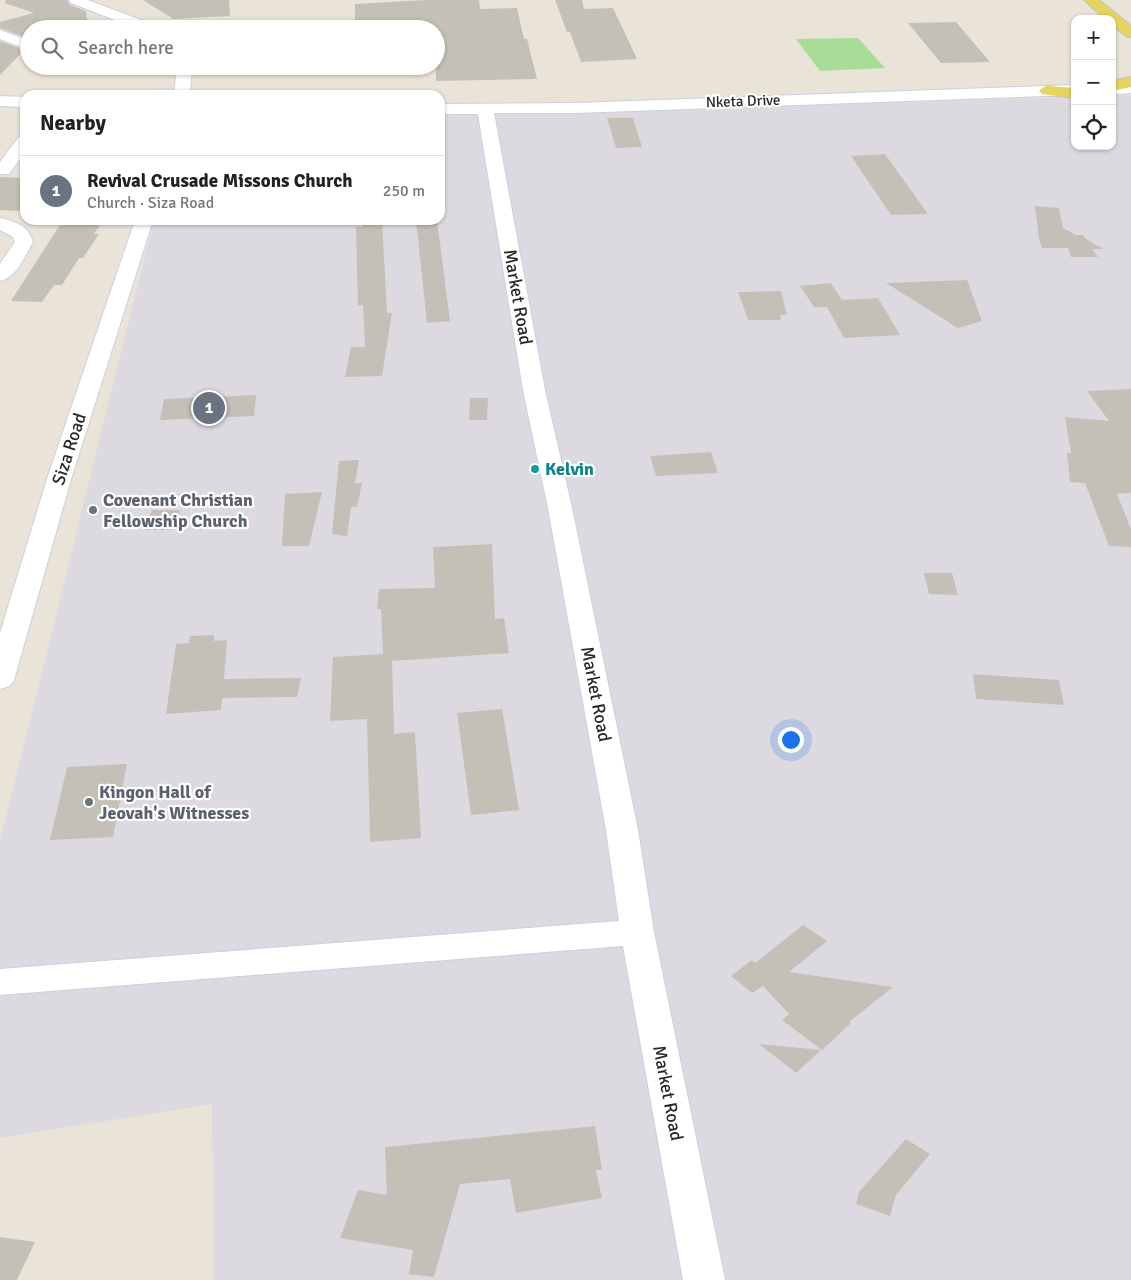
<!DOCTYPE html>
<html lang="en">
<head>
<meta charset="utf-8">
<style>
	:root { --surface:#fff; --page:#f2f2f2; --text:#222; --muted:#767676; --line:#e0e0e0; --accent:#db2777 }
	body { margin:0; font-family:Signika,sans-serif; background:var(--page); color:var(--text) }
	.controls { position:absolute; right:15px; top:15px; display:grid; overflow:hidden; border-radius:10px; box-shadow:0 1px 4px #0004 }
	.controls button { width:45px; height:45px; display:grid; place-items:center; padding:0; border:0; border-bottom:1px solid var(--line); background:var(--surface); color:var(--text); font:25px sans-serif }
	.you { position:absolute; left:790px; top:739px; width:18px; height:18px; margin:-12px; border:4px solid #fff; border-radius:50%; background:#1a73e8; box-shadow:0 0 0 8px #1a73e833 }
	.badge { display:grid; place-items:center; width:32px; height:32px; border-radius:50%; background:var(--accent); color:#fff; font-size:16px; font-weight:700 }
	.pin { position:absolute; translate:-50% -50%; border:2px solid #fff; box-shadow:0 1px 5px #0006 }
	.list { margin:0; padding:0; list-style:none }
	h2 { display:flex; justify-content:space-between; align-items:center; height:65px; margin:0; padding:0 20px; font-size:21px }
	h2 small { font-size:16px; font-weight:400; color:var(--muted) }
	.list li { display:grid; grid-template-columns:32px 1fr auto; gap:15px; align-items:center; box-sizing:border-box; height:70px; padding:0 20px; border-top:1px solid var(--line) }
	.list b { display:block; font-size:19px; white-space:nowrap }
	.list p { margin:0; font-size:16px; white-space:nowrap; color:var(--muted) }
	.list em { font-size:16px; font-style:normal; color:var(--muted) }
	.icon { flex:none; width:28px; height:28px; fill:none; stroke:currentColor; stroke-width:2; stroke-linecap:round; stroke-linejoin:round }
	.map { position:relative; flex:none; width:1131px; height:1280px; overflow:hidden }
	.search { position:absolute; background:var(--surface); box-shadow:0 1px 4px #0004; left:20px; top:20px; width:425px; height:55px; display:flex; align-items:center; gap:12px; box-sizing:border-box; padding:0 18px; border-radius:28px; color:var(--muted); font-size:19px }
	.panel { position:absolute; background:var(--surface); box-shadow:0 1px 4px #0004; left:20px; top:90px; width:425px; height:135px; border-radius:15px }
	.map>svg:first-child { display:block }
	.industrial { fill:#dcd9e1 }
	.green { fill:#a8dd97 }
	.building { fill:#c4c0b8 }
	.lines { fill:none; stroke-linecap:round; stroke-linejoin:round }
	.minor-casing { stroke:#cecfdf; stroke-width:2 }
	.major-casing { stroke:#c2c2c2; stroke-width:2 }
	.minor { fill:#fff; fill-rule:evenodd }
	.major { fill:#e7d45f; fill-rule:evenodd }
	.culture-dot { fill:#0f9aa8; stroke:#fff; stroke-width:2 }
	.worship-dot { fill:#6b7280; stroke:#fff; stroke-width:2 }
	.labels { text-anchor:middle; stroke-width:4.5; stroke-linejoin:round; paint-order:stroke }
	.far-street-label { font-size:15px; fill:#262626; stroke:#fff }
	.street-label { font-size:18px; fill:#262626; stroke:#fff }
	.culture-label { font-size:18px; font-weight:bold; fill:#0d838f; stroke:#fff; text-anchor:start }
	.worship-label { font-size:18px; font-weight:bold; fill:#5b616d; stroke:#fff; text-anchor:start }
</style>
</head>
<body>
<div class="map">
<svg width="1131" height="1280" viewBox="0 0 1131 1280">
	<rect width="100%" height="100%" fill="#e9e3d8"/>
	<path class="industrial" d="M1131 95V1280H214L212 1104 0 1138V840L154 220H440V116L1075 97V146H1112V96Z"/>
	<path class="green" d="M858 38 885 68 820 71 796 39Z"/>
	<path class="building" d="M6 0H67L70 5 86 11 87 19 104 29H29V39L0 28V22L34 13 5 3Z
		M143 0H229L230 16 173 19Z
		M426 0H479L480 9 517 8 524 39H527L537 79 436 81V29H355V4Z
		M555 0H582L584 9 613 8 637 59 581 62 570 32H567Z
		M956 22 990 62 941 63 908 23Z
		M0 41 24 50 0 75Z
		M607 118H633L642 147 616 148Z
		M885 154 928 214 891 215 851 156Z
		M0 177 25 178V211L0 210Z
		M1035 206 1059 208 1063 228 1076 235H1083L1087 240 1104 249H1092L1098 257H1071L1068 248H1042L1039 239Z
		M63 220H103L94 234H99L83 258H79L62 285H54L42 302 11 301Z
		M362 220H382L387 313H392L382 376 345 377 351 347H365L363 305H358L356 227H362Z
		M416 220H437L450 321 427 323Z
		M967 280 982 321 958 328 886 283Z
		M831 283 842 300 878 298 900 335 844 338 827 307H814L800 286Z
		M781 291 787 315H780L781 320H748L738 292Z
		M1131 389V493L1117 494 1131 529V547L1109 546 1085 483 1070 482 1067 453H1071L1065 417 1109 421 1087 391Z
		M256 395 254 416 160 420 164 399Z
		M470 398H488L487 420H469Z
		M711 452 718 473 656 476 650 456Z
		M359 460 355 483H362L357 507H351L347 536 332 534 339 461Z
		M322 492 309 546H282L285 494Z
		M152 510H180L173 530H144Z
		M492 544 495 619 504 618 509 653 392 661 394 734 415 732 421 838 370 842 367 719 330 721 333 657 383 654 381 609H377L379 589 435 588 433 547Z
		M924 573H952L958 595 929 594Z
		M214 635V641L227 640 224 679 301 678 297 697 222 698 221 710 166 714 176 644 189 643 190 636Z
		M973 674 1059 680 1064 705 976 699Z
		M502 709 519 810 471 815 457 713Z
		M127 764 113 837 50 840 67 767Z
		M803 925 827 941 789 972 893 987 849 1022 851 1023 822 1050 782 1020 789 1014 763 986 752 993 731 976 752 960 755 963Z
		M759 1044 821 1050 796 1073Z
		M595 1126 602 1170H596L602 1198 516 1213 510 1179 460 1184 434 1277 409 1274 413 1250 340 1238 358 1190 387 1195 385 1147Z
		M906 1139 930 1154 896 1195 890 1216 856 1204 859 1192Z
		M0 1237 35 1242 17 1280H0Z"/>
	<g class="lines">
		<g class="minor-casing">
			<path id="minor" d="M69 0H88L157 26 159 29H138L71 3Z
				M0 30 29 41V50L0 39Z
				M177 66H192L190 95H174Z
				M1131 83V93L1112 94V84Z
				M1075 85V95L575 113H494L545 390 572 508 638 830 654 932 725 1280H683L623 946 0 995V969L619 921 606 830 548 508 523 390 478 114H440V104L575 103Z
				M0 96 25 97V107L0 106Z
				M25 136V152L9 174H0V162L19 137Z
				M0 218C15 221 29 226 33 242 25 256 17 277 0 281V264L15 242 13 237 0 230Z
				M135 220H153L72 476 14 680 10 686 0 689V633L48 476Z"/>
		</g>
		<g class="major-casing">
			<path id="major" d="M1084 0H1099L1131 26V37L1126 36 1112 25V19H1105Z
				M1131 77V87L1112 91V81Z
				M1047 86 1075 88V98L1042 94 1039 91 1042 88Z"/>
		</g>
		<use href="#minor" class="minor"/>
		<use href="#major" class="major"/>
	</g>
	<circle class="culture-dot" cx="535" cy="469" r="5"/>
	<g class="worship-dot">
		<circle cx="93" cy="510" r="5"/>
		<circle cx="89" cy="802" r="5"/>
	</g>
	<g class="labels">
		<g class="far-street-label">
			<text transform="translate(743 101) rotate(-2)" y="5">Nketa Drive</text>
		</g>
		<g class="street-label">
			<text transform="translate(518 297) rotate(80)" y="6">Market Road</text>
			<text transform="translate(69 449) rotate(-72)" y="6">Siza Road</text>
			<text transform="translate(596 694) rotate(79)" y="6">Market Road</text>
			<text transform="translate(668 1093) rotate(79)" y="6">Market Road</text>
		</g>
		<g class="culture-label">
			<text x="545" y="475">Kelvin</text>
		</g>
		<g class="worship-label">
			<text x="103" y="506">Covenant Christian<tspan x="103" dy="21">Fellowship Church</tspan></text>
			<text x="99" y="798">Kingon Hall of<tspan x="99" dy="21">Jeovah's Witnesses</tspan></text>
		</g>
	</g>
</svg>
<div class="controls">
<button>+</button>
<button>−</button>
<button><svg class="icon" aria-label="locate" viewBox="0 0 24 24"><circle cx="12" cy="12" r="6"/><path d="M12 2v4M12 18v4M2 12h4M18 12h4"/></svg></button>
</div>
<div class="you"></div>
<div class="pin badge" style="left:209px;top:408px;background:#6b7280">1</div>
<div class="search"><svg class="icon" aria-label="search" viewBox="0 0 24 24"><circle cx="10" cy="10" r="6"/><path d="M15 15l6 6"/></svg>Search here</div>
<section class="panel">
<h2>Nearby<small></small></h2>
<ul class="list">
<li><span class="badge" style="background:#6b7280">1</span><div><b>Revival Crusade Missons Church</b><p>Church · Siza Road</p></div><em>250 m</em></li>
</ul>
</section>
</div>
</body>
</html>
